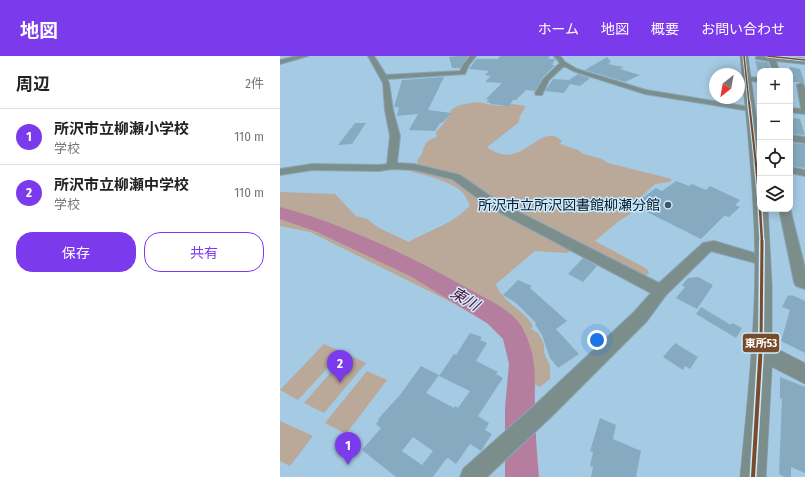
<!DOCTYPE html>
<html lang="ja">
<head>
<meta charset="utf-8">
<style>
	:root { --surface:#fff; --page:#f6f6f6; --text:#222; --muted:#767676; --line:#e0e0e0; --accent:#7c3aed }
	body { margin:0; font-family:"Fira Sans Condensed","Noto Sans JP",sans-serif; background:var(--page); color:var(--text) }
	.controls { position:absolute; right:12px; top:12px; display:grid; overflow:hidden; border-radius:8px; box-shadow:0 2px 10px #0003 }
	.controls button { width:36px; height:36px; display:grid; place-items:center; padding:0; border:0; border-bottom:1px solid var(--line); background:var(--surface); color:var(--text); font:20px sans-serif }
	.compass { position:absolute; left:429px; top:12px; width:36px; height:36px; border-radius:50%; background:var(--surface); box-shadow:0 2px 10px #0003; rotate:211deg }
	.you { position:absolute; left:317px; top:284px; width:14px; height:14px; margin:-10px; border:3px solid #fff; border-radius:50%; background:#1a73e8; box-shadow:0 0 0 6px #1a73e833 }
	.badge { display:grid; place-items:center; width:26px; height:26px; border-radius:50%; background:var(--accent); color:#fff; font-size:13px; font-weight:700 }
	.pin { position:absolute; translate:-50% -33px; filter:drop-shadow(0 1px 2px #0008) }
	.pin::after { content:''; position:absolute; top:21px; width:14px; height:12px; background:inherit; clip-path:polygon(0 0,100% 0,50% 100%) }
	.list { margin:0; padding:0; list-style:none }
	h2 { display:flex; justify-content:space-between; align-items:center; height:52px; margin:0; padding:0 16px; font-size:17px }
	h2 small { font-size:13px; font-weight:400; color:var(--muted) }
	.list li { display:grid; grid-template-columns:26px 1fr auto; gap:12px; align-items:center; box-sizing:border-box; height:56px; padding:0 16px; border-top:1px solid var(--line) }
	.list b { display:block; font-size:15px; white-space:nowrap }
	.list p { margin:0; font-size:13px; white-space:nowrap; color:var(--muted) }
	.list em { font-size:13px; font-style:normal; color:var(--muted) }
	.actions { display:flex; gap:8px; padding:12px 16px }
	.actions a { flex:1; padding:9px 0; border:1px solid var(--accent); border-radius:16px; text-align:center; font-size:14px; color:var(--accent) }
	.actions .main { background:var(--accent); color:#fff }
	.icon { flex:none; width:22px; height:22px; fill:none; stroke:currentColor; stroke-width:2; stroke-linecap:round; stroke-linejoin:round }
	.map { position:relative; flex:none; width:525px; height:421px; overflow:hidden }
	header { display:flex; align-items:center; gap:24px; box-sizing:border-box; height:56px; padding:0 20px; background:var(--accent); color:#fff }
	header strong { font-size:19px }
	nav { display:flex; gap:22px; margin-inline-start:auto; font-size:14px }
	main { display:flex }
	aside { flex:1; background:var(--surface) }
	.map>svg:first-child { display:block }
	.green { fill:#baa899 }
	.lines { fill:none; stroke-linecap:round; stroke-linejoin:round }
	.river { fill:#b67e9e; fill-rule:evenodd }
	.building { fill:#86abc1; fill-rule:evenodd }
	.minor-casing { stroke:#89a6b9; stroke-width:2 }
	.tertiary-casing { stroke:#89a6b9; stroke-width:1 }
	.minor { fill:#7c8e8b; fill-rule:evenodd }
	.tertiary { fill:#7c8e8b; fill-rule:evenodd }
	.bus-1-far4-casing { stroke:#d0ebfe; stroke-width:3 }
	.bus-1-far3-casing { stroke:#d0ebfe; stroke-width:4 }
	.bus-1-far2-casing { stroke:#d0ebfe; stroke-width:5 }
	.bus-1-far1-casing { stroke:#d0ebfe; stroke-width:6 }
	.bus-1-casing { stroke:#d0ebfe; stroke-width:7 }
	.bus-1-far4 { stroke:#7a4b2a; stroke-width:1.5 }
	.bus-1-far3 { stroke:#7a4b2a; stroke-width:2 }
	.bus-1-far2 { stroke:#7a4b2a; stroke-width:2.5 }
	.bus-1-far1 { stroke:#7a4b2a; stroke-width:3 }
	.bus-1 { stroke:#7a4b2a; stroke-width:4 }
	.poi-dot { fill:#3a586b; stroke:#d0ebfe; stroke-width:1.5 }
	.labels { text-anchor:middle; stroke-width:3; stroke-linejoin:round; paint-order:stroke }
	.poi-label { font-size:14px; fill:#001a2a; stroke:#d0ebfe; text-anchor:end }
	.water-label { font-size:15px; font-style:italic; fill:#4e102b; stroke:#d0ebfe }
	.line-badge { stroke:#d0ebfe; stroke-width:1.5 }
	.badge-label { font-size:11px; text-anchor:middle; font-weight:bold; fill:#fff }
</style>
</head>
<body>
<header>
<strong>地図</strong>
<nav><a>ホーム</a><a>地図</a><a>概要</a><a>お問い合わせ</a></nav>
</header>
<main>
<aside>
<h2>周辺<small>2件</small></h2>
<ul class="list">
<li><span class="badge">1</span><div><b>所沢市立柳瀬小学校</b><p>学校</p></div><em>110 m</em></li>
<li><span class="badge">2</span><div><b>所沢市立柳瀬中学校</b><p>学校</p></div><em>110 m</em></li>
</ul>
<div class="actions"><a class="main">保存</a><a>共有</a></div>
</aside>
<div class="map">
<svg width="525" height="421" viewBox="0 0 525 421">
	<rect width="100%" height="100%" fill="#a5cae3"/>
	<path class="green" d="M197 46 218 50 232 48 246 50 241 58 238 67 207 91C242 118 260 63 282 85L280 88 298 94 303 98 322 103 328 107 392 123 389 126 375 128 362 140 350 147 353 156 339 165 315 185 367 213 369 217 362 222 300 190 287 197 255 195 216 228C222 246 243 253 253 270L251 273 258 277 264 288V297L270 310V323L260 331 246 324 237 309 232 291 225 277 169 245 30 176 0 170V136L55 138 76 160 87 163 99 172 129 186C149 174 174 168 190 149 188 146 186 141 184 138 174 126 146 119 131 116L138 108 137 104C147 96 139 86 157 81L156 76 164 67 172 53 180 49Z
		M44 288 62 296 18 344 0 334Z
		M67 298 86 307 44 357 24 347Z
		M87 315 107 324 66 378 45 367Z
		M0 365 33 380 10 410 0 405Z"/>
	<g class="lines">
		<path class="river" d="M0 151C64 168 132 201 189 233 208 244 236 255 245 277 258 306 254 322 255 351 255 374 257 398 259 421H225V352L229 308 223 283 207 267 130 220 37 176 0 163Z"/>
	</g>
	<path class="building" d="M176 0H188L180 12H172L169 1Z
		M220 0H270L268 2 270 3H275L272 9H275L263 21 255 35 246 34 236 44H233L229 50 210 48 211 47 206 46 209 44 206 43 222 27 205 26 211 20 205 19 209 15 189 13 196 3H218Z
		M327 1 331 6 328 8 344 11 340 13 360 19 345 26 305 14Z
		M475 5 488 6 491 15H478Z
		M510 11 520 13 525 28 522 26H510Z
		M298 18 310 22 300 30 290 28 284 37 265 35 273 23 289 24Z
		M164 21 148 54 171 57 162 67H160L155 75 129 74 138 58 117 60 119 51H114L122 24Z
		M510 62 520 63 525 79 510 78Z
		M75 67H86L72 88 58 89Z
		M510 87 525 88V112L510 110Z
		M396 125 409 130 412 128 426 134 430 130 460 144 455 149 460 151 449 161 445 160 443 161 421 183 353 149 376 132 382 135Z
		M303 202 317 210 303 226 288 218Z
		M418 221 433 229 417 253 396 242 405 231 402 229 408 222Z
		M238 224 252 230 250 232 287 265 276 273 299 298 278 312 270 302 262 279 255 268 256 267 236 247 223 239Z
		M508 239 511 240 512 239 525 245V297L501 285 510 254 502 251Z
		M421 251 451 269 452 267 462 272 456 282 416 258Z
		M190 277 202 281 200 284 207 287 196 305 218 316 216 318 223 322 198 360 209 367 205 374 212 378 201 395 190 388 176 408 168 402 166 403 153 421H116L82 394 101 372 96 368 99 364 98 363 120 339 141 310 159 319 146 337 174 352 175 350 178 352 190 335 159 320 174 298 176 299ZM133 381 153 395 142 409 122 395Z
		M395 287 418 301 410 313 405 310 403 314 383 301Z
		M500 321 525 331V417L511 411V421H505L499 418 502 343 500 342Z
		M320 362 336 369 333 383 361 395 356 421H311L313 411 310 410 313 396 310 395Z"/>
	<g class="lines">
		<g class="minor-casing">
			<path id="minor" d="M17 0H28L0 8V4Z
				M88 0H94L106 19 180 15 183 9 190 0H196L189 9 185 18 107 23 109 27 113 54 120 80 117 107 134 108 180 119 219 146 379 227 423 187 434 185 488 201 490 204 488 207 483 209 431 195 386 239 367 265 271 361 207 421H180L183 413 257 347 355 255 371 237 211 152 172 123 134 114 112 113 99 115 32 114 0 119V113L32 108 99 109 107 108 110 80 105 54 103 27Z
				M274 0H280L285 6 297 13 366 34 470 51 474 53 470 55 365 38 293 15 284 10 269 24 262 39H256L255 37 264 22 280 7Z
				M478 0 525 4V8L496 5 499 15H493L489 5 476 3V1Z
				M467 21 480 22V26L465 24 464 23Z
				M521 27 523 28 525 32V58L510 56V52L521 53 517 29Z
				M510 79 525 81V87L510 85Z
				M510 111 525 114V120L510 117Z
				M510 152 525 212V233L516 230 514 226 499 153H510Z"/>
		</g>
		<g class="tertiary-casing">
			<path id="tertiary" d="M460 0H468L480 88V153H488L492 230V290L525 307V328L492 311 486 421H460C467 349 475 276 475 203 474 135 467 67 460 0Z
				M483 0 525 2V6L487 2Z"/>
		</g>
		<use href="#minor" class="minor"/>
		<use href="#tertiary" class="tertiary"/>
		<g class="bus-1-far4-casing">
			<path id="bus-1-far4" d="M464 0 469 47
				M487 0 525 4"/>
		</g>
		<g class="bus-1-far3-casing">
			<path id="bus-1-far3" d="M469 46 476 108"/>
		</g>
		<g class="bus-1-far2-casing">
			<path id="bus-1-far2" d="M476 107 480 148
				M480 153 482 186"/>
		</g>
		<g class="bus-1-far1-casing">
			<path id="bus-1-far1" d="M481 289 482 185"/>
		</g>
		<g class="bus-1-casing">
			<path id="bus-1" d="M473 421 481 288"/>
		</g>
		<use href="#bus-1-far4" class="bus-1-far4"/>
		<use href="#bus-1-far3" class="bus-1-far3"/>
		<use href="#bus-1-far2" class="bus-1-far2"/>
		<use href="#bus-1-far1" class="bus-1-far1"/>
		<use href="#bus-1" class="bus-1"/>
	</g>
	<circle class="poi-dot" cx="388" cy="149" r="4"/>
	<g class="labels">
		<g class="poi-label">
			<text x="380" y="154">所沢市立所沢図書館柳瀬分館</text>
		</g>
		<g class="water-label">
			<text transform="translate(185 243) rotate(31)" y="5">東川</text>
		</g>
	</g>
	<rect class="line-badge" x="462" y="277" width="38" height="20" rx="4" fill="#7a4b2a"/>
	<g class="badge-label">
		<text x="481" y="291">東所53</text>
	</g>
</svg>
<div class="controls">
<button>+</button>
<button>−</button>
<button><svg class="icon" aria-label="locate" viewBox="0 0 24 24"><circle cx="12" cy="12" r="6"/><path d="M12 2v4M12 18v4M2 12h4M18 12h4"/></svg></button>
<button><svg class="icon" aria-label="layers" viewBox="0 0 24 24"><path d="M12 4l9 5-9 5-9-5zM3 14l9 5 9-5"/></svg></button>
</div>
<svg class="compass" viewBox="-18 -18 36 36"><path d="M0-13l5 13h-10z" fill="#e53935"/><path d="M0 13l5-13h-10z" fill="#767676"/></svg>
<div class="you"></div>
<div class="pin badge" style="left:68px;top:409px">1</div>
<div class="pin badge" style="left:60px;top:327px">2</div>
</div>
</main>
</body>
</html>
